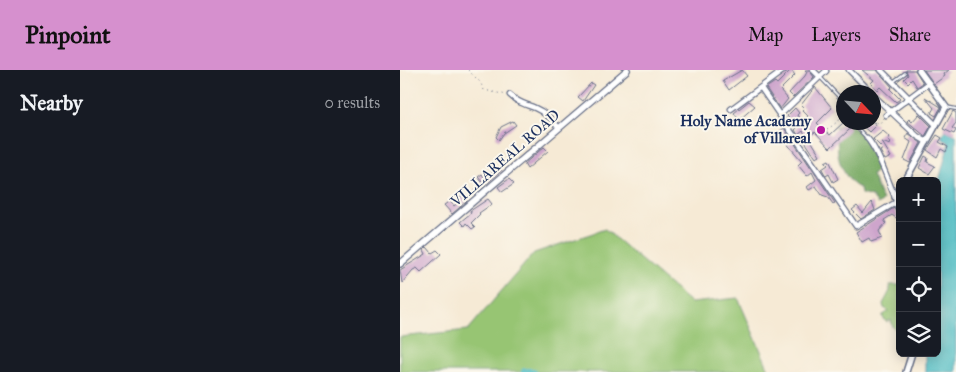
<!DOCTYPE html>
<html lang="en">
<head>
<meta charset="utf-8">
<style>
	:root { --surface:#171b24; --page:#20242c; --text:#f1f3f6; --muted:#9ea1a6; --line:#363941; --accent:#d690ce }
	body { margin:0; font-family:"IM FELL Great Primer",serif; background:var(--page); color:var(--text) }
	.controls { position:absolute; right:15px; bottom:15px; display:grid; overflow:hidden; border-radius:8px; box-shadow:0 2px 12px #0003 }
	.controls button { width:45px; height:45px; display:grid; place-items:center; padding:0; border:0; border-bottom:1px solid var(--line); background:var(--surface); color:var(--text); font:25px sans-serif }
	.compass { position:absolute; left:436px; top:15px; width:45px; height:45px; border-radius:50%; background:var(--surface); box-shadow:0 2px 12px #0003; rotate:116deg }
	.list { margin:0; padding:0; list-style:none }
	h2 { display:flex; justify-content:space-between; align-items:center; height:65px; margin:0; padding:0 20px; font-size:21px }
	h2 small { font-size:16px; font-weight:400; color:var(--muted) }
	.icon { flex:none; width:28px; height:28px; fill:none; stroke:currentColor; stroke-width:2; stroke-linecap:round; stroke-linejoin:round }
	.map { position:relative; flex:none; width:556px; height:302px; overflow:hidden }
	header { display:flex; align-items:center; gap:30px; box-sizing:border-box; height:70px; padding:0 25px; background:var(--accent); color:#111 }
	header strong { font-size:24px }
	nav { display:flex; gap:28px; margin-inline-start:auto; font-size:18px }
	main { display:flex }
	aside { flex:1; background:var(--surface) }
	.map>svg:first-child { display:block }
	.green { fill:#97c573; stroke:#597a68 }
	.forest { fill:#79aa65; stroke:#4a6c62 }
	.water { fill:#4dbbc3; stroke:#347590 }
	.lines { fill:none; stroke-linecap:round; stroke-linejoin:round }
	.river { stroke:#4dbbc3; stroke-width:8 }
	.building { fill:#cea5cc }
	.service-casing { stroke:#687088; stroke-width:4.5 }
	.minor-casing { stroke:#687088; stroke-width:7 }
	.tertiary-casing { stroke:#687088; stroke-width:8 }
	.secondary-casing { stroke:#687088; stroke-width:8 }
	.path { stroke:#687088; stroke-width:1; stroke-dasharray:1 4; stroke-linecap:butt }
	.service { stroke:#fff; stroke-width:2 }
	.minor { stroke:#fff; stroke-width:4.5 }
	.tertiary { stroke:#fff; stroke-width:5 }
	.secondary { stroke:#fff; stroke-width:5.5 }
	.poi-dot { fill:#b5179e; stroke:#fbf7ec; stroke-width:2 }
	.labels { text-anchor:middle; stroke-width:4; stroke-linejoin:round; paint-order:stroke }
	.poi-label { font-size:15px; font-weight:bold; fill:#1b2f5e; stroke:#fbf7ec; text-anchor:end }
	.street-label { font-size:15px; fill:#1b2f5e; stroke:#fbf7ec }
</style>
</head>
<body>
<header>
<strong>Pinpoint</strong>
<nav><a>Map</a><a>Layers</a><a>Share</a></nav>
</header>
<main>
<aside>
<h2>Nearby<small>0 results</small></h2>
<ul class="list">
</ul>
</aside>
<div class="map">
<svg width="556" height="302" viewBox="0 0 556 302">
	<rect width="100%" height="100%" fill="#fbf7ec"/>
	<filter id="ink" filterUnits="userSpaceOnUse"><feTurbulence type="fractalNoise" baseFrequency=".02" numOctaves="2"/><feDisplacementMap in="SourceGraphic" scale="10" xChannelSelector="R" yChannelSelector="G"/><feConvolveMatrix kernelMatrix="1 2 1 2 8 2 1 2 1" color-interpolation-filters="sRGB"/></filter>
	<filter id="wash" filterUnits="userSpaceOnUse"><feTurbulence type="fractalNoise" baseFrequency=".0096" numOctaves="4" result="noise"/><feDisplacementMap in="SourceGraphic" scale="20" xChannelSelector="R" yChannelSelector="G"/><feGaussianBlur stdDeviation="1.12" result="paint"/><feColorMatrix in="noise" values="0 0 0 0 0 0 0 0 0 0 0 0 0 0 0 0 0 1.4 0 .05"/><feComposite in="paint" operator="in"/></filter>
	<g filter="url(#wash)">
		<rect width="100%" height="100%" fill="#f6ead5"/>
		<path class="green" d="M205 159 291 233 338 228 370 302H0V267L68 260 134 183Z
			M490 215H500V264L493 257 491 250 486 252 482 246 489 241 484 238 483 234 490 221Z"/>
		<path class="forest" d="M450 53 464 66 478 99 472 105 483 131 478 135 472 127 461 124 460 118C449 114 440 97 438 85 437 76 438 66 436 57Z"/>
		<path class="water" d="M546 60 556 65V302H525V283H537V118L549 73 541 67Z"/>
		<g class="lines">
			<path class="river" d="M125 302H133"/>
		</g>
		<g id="blocks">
			<path class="building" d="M342 0 347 6 329 20 323 11Z
				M391 0 395 5 380 20 388 29 380 39 366 18 375 12 377 14Z
				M405 0H409L414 7 393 27 389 23 405 6 407 2Z
				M462 0H477L492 17 490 19 500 29 496 32 480 17 477 20 471 13 474 10Z
				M506 0H515L523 13 517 17 512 9 508 13 504 9 508 5Z
				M524 0H549L544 4 545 6 534 14Z
				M191 13 194 15 183 31 178 27Z
				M415 17 432 38 417 53 430 65 444 52 451 58 430 78 415 62 407 67 403 61 398 65 395 60 397 58 387 46 395 38 399 43 397 45 402 52 408 46 402 40 404 38 401 35Z
				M525 27 541 37 536 46 531 43 534 38Z
				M349 31 355 36 339 50 334 43Z
				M553 41 556 43V53L552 58 556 60 554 64 543 59Z
				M519 44 531 56 525 66 507 51 509 49 512 52Z
				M113 51 116 55 104 63 99 70 96 67 101 57Z
				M458 52H474L476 55 469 62Z
				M384 58 435 133 433 134 428 127 422 125 416 116 409 120 407 117 416 110 412 102 407 106 398 95 402 91 383 69 385 68 380 61Z
				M483 61 490 67 488 70 491 72 490 75 482 72 491 87 485 90 480 81 483 79 473 69Z
				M508 63 521 73 510 93 504 90 511 72 505 68Z
				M537 65 542 68 539 72 548 77 546 82 541 79 537 87 527 80Z
				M409 67 420 85 416 88 404 70Z
				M144 77 148 81 127 99 124 94Z
				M525 86 528 88 527 92 535 96 529 104 519 98Z
				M429 90 438 109 433 112 429 104 426 106 422 99 428 95 425 92Z
				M99 97 102 100 76 123 74 121 83 113 78 107 82 104 84 107Z
				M109 109 114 114 102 122 98 117Z
				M62 125 67 131 52 144 44 135 50 131 54 136 61 130 59 128Z
				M88 129 92 134 79 143 80 144 71 153 75 157 72 159 66 153 64 156 60 152 71 143 70 141Z
				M472 132 475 140 461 149 452 140 457 136 463 143Z
				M494 138 498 147 496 148 492 145 484 150 486 153 479 161 482 168 471 172 469 168 462 172 456 162Z
				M27 177 32 183 37 180 41 184 21 202 17 198 13 200 2 213 0 200 26 184 24 180Z"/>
		</g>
	</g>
	<g filter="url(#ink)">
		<use href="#blocks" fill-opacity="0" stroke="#687088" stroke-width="1"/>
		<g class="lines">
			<g class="service-casing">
				<path id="service" d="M421 8 441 29V38L443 43
					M493 12 505 3
					M546 37 556 39
					M451 52 467 68"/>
			</g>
			<g class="minor-casing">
				<path id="minor" d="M413 0 419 6
					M449 0 471 22
					M481 0 536 55
					M361 18 456 156 495 133
					M110 25C118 33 125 34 135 38 145 42 152 50 159 58
					M473 25 517 66 527 72
					M331 39 384 0
					M380 45 426 1
					M486 45 529 13
					M467 68C479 82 487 109 495 127"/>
			</g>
			<g class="tertiary-casing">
				<path id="tertiary" d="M505 111 546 37 519 0
					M500 119 495 127 500 143
					M506 302 512 283"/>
			</g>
			<g class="secondary-casing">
				<path id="secondary" d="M0 194 227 0"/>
			</g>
			<path class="path" d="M68 0 80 12 84 20 107 25
				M473 49 479 54 484 48
				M427 60 443 47"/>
			<use href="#service" class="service"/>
			<use href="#minor" class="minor"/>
			<use href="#tertiary" class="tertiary"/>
			<use href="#secondary" class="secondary"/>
		</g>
	</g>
	<circle class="poi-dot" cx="421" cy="60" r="5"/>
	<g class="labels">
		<g class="poi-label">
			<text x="411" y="56">Holy Name Academy<tspan x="411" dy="17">of Villareal</tspan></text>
		</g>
		<g class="street-label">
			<text transform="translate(105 88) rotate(-41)" y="5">VILLAREAL ROAD</text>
		</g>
	</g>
</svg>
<div class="controls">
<button>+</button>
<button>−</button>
<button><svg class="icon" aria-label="locate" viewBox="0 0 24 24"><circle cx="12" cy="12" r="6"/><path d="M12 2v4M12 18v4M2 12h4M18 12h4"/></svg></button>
<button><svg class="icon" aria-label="layers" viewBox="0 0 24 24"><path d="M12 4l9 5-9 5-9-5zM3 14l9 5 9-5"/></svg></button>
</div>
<svg class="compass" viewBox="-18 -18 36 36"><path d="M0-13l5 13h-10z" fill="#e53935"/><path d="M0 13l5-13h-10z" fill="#9ea1a6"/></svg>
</div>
</main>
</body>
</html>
